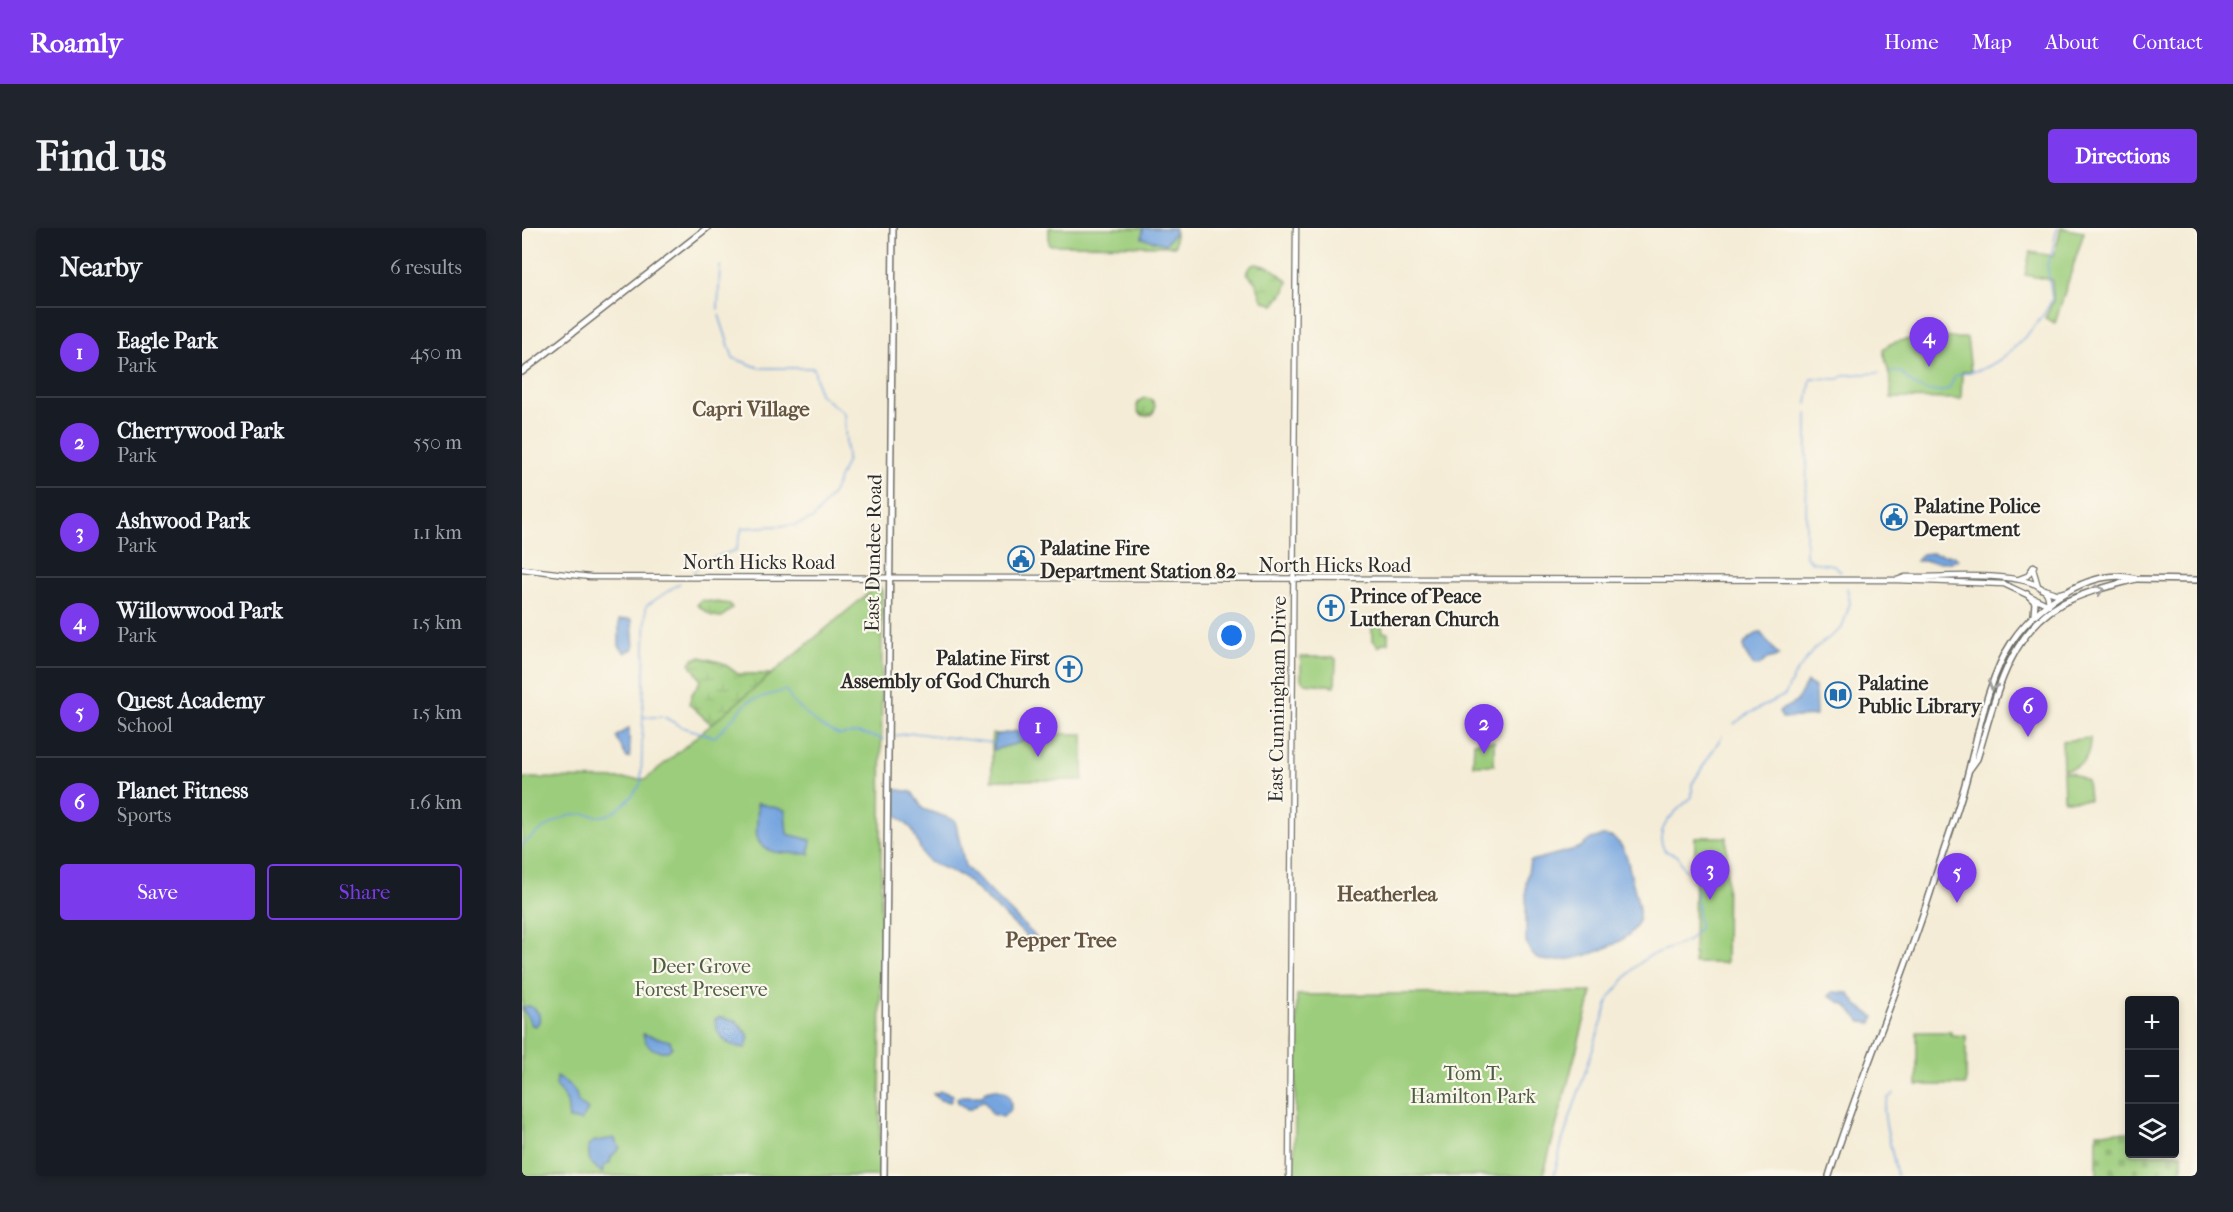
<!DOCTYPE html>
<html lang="en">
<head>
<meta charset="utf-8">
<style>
	:root { --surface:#171b24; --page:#20242c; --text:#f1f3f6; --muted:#9ea1a6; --line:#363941; --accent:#7c3aed }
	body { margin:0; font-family:"IM FELL French Canon",serif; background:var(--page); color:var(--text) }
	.controls { position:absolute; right:18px; bottom:18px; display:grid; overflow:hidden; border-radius:6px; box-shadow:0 3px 9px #0003 }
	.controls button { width:54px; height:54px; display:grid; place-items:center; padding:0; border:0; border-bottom:2px solid var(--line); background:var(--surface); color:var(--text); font:30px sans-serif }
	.you { position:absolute; left:710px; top:408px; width:21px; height:21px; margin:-15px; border:4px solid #fff; border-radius:50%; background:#1a73e8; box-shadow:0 0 0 9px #1a73e833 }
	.badge { display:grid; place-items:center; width:39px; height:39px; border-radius:50%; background:var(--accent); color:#fff; font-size:20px; font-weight:700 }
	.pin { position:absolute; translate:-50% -50px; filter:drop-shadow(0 2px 3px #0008) }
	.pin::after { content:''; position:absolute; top:32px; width:21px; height:18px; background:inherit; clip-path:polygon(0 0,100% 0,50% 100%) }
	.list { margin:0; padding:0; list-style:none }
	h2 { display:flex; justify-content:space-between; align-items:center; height:78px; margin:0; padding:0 24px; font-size:26px }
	h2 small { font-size:20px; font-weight:400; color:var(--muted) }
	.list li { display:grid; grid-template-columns:39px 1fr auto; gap:18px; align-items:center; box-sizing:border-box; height:90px; padding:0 24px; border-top:2px solid var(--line) }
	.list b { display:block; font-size:22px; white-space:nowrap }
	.list p { margin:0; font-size:20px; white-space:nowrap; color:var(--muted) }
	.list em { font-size:20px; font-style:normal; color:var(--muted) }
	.actions { display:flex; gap:12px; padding:18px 24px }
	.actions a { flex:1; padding:14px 0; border:2px solid var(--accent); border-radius:6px; text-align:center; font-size:21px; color:var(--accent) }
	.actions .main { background:var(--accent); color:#fff }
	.icon { flex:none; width:33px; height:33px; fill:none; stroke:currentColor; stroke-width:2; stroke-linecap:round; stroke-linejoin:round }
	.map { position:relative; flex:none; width:1675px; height:948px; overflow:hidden; border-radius:6px }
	header { display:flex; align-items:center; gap:36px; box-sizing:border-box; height:84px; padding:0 30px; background:var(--accent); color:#fff }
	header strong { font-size:28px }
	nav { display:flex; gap:33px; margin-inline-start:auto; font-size:21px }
	.intro { display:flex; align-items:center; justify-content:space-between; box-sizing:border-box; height:144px; padding:0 36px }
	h1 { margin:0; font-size:42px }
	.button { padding:15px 27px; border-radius:6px; background:var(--accent); color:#fff; font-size:21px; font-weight:700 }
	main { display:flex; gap:36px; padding:0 36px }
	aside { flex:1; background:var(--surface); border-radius:6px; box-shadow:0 3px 9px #0003 }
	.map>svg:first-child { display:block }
	.wetland { fill:url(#wetland-marsh); stroke:#647c54; stroke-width:1.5 }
	.cemetery { fill:url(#cemetery-stones); stroke:#647c54; stroke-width:1.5 }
	.park { fill:#9ccd7c; stroke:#647c54; stroke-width:1.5 }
	.water { fill:#75a4df; stroke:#506885; stroke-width:1.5 }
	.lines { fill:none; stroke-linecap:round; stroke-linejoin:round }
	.stream { stroke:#75a4df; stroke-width:1.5 }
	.tertiary-casing { stroke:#716f67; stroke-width:7 }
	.secondary-casing { stroke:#716f67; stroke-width:7 }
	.primary-casing { stroke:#716f67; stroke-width:8 }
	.tertiary { stroke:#fff; stroke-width:4.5 }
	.secondary { stroke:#fff; stroke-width:4.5 }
	.primary { stroke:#fff; stroke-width:5 }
	.oneway { stroke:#a0a0a0 }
	.labels { text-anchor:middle; stroke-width:4.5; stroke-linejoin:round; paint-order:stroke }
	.poi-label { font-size:20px; font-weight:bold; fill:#2b2b2b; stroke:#fbf7ec; text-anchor:start }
	.street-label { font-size:20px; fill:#2b2b2b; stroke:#fbf7ec }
	.park-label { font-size:20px; fill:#4d5c43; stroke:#fbf7ec }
	.neighbourhood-label { font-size:21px; font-weight:bold; fill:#665641; stroke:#fbf7ec }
</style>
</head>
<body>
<header>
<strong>Roamly</strong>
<nav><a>Home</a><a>Map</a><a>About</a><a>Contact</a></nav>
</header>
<div class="intro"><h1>Find us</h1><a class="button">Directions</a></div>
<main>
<aside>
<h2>Nearby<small>6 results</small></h2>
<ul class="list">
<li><span class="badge">1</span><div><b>Eagle Park</b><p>Park</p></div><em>450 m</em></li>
<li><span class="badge">2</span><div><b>Cherrywood Park</b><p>Park</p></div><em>550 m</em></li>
<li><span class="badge">3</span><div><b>Ashwood Park</b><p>Park</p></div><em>1.1 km</em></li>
<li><span class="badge">4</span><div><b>Willowwood Park</b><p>Park</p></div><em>1.5 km</em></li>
<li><span class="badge">5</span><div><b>Quest Academy</b><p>School</p></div><em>1.5 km</em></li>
<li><span class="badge">6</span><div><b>Planet Fitness</b><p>Sports</p></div><em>1.6 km</em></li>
</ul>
<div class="actions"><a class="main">Save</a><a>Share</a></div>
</aside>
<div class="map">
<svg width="1675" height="948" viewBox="0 0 1675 948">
	<defs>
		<pattern id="wetland-marsh" width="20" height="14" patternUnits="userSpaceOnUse" patternTransform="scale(1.5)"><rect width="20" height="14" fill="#9ccd7c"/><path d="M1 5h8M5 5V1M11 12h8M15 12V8" fill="none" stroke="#87b06b"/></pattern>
		<pattern id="cemetery-stones" width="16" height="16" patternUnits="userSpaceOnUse" patternTransform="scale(1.5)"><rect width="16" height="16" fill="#9ccd7c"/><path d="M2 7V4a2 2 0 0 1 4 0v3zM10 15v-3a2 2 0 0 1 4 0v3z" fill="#87b06b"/></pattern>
	</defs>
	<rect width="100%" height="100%" fill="#fbf7ec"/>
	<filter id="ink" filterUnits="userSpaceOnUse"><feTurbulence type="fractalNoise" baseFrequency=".0167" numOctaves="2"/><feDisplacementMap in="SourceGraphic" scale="12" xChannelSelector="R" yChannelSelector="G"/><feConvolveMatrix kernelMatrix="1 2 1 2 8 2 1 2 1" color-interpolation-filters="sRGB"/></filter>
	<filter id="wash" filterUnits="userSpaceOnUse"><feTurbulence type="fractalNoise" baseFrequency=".008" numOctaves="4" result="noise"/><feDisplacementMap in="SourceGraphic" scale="24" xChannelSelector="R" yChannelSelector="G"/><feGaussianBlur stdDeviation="1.35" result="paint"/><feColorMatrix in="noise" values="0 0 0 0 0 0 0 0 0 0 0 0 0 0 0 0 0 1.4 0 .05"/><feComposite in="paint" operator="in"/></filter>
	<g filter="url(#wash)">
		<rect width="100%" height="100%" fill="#f4ecd6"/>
		<path class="wetland" d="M734 36 748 39 766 53 763 63 752 77 740 72 734 55 725 45 729 38Z
			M615 179a9 9 0 1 1 18 0a9 9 0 1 1-18 0Z
			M180 372 208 376 210 380 200 389 190 388 175 377Z
			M178 429 201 435 216 446H252L198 504 167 476 170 466 179 452 168 435 171 431Z"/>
		<path class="cemetery" d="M1575 904H1607L1608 926 1660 925V948H1575Z"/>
		<path class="park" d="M527 0H653V18L527 17Z
			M1539 0 1562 4 1533 95 1523 90 1531 73 1530 52 1503 47 1508 24 1532 28Z
			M1445 110 1449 143 1440 144 1439 171 1369 170V154L1361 122C1370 106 1427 111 1445 110Z
			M356 357 360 363 358 948H0V550L124 551Z
			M850 397H860L861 404 866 405V415H861L857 419 850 411Z
			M779 429H811L814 431 813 458 783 455 779 451Z
			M470 506H561V552H470Z
			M1568 510C1568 528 1561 541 1541 541L1540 513Z
			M972 513V537H951L952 514Z
			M1541 543 1549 544 1565 553 1567 572H1542Z
			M1173 609H1205L1204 735H1172Z
			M1070 764 1021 948H772L775 767Z
			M1395 804H1429V807L1444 808V857H1395Z"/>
		<path class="water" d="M621 0H652V6L643 16 620 10Z
			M1409 325 1432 328 1436 331 1429 334 1394 333 1400 326Z
			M107 391 110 392 112 420 103 425 97 418V392Z
			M1238 404 1257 428 1245 431 1237 438 1231 437C1218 419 1217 416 1238 404Z
			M1285 454 1293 459 1294 488 1260 490 1257 483 1274 474Z
			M107 500 108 529 105 530 94 509Z
			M500 502 510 504 509 507 497 515 471 522 474 507Z
			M372 561 390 564 401 581 433 592 443 638 518 713 519 718H515L440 648 407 634 401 627 390 601 375 588Z
			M235 575 263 582 265 606 289 612 287 626C271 624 240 630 235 609 233 599 237 586 235 575Z
			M1080 608 1090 609C1104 618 1106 632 1109 648 1112 661 1120 681 1116 694 1108 719 1040 739 1017 731 1010 728 1006 721 1004 713V655L1008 633 1057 620 1069 611Z
			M1311 764 1327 765 1334 776 1352 789 1350 795 1339 794 1325 778 1307 768Z
			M7 778C15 781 19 786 17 794L14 798 10 797 0 779Z
			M198 789 214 793 227 808 224 820C206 819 194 809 193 791Z
			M121 806 148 813 150 819 146 823C133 824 123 819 121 806Z
			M35 849C46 855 55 861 56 874L66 882 59 893 47 891 45 874 34 858Z
			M472 861C486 864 489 867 489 881L481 889 470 886 462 872 447 882 436 875 435 870 439 868H460L464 863Z
			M419 863 431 867 428 874 418 872 411 866Z
			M92 910 98 920 89 929 88 935 82 938 80 945 68 934 66 919 70 914Z"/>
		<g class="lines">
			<path class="stream" d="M196 81 198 38
				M1368 144H1379C1392 160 1406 168 1427 161L1433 148C1442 144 1451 144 1460 141 1484 133 1520 94 1530 71L1525 36C1533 25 1530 12 1536 0
				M1285 176 1289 150 1317 151 1323 147 1357 145
				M1285 186 1284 328 1290 334 1312 337 1319 344
				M171 344 191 330 214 322 220 300 273 297 291 291 311 265 325 232 322 185 297 166 292 140H238L211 130 197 87
				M122 489H139
				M142 489 160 499 193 509 227 473 264 462 270 473 297 497 317 507 337 505 361 511
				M1212 496 1224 487 1263 467 1272 448 1292 421 1320 400 1328 375 1325 360
				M371 508 392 505 471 515
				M0 618C9 607 42 586 56 586 64 585 72 589 80 588 95 587 112 567 119 555L124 378 158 355
				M1372 865 1366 870 1362 882 1364 897 1375 948
				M1032 948 1040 914 1088 769 1112 740 1125 729 1166 713 1177 700 1174 649 1162 641 1156 628 1143 623C1129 601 1156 581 1170 569V556L1200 508"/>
		</g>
	</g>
	<g filter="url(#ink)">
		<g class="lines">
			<g class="tertiary-casing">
				<path id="tertiary" d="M767 948 774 0"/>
			</g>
			<g class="secondary-casing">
				<path id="secondary" d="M0 341 68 349 1375 352 1482 356 1527 377C1526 371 1527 367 1523 363 1503 341 1413 350 1383 349L1375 352
					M1511 341 1516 358
					M1497 351 1505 348 1512 338"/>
			</g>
			<g class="primary-casing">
				<path id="primary" d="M0 144 185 0
					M1520 361 1536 366 1543 364
					M1505 366 1513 374 1512 387
					M1447 542 1455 531C1472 477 1484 407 1539 376 1562 364 1589 358 1614 351
					M362 948 371 0
					M1307 948C1338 848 1381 753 1412 653 1423 617 1437 581 1446 545 1457 502 1466 450 1491 412 1514 377 1571 338 1615 351L1675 352"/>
			</g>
			<use href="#tertiary" class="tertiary"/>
			<use href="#secondary" class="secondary"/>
			<use href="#primary" class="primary"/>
		</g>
		<defs><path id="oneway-chevron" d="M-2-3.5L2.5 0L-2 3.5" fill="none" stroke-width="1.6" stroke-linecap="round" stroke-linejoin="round" transform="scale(1.5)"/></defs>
		<g class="oneway">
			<use href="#oneway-chevron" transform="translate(1578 362) rotate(-17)"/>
			<use href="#oneway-chevron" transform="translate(1471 458) rotate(110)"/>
		</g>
	</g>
	<defs>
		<g id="civic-ring" transform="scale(1.35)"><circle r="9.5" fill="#fbf7ec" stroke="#1f6fb2" stroke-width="1.5"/><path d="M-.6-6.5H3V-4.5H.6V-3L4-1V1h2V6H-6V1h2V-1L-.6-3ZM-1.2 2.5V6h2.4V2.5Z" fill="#1f6fb2"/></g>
		<g id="church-ring" transform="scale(1.35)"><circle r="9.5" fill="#fbf7ec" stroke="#1f6fb2" stroke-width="1.5"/><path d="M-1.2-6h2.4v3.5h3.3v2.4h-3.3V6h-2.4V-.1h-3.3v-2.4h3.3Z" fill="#1f6fb2"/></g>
		<g id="library-ring" transform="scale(1.35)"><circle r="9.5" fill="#fbf7ec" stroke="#1f6fb2" stroke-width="1.5"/><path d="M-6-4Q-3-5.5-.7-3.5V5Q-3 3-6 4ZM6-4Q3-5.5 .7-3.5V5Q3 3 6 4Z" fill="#1f6fb2"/></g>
	</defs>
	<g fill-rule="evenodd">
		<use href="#civic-ring" x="1372" y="289"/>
		<use href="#civic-ring" x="499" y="331"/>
		<use href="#church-ring" x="809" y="380"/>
		<use href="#church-ring" x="547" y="441"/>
		<use href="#library-ring" x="1316" y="467"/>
	</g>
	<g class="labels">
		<g class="poi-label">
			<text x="1392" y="285">Palatine Police<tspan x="1392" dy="23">Department</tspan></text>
			<text x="518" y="327">Palatine Fire<tspan x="518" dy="23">Department Station 82</tspan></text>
			<text x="828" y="375">Prince of Peace<tspan x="828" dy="23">Lutheran Church</tspan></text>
			<text x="528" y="437" text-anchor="end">Palatine First<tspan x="528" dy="23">Assembly of God Church</tspan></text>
			<text x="1336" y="462">Palatine<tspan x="1336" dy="23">Public Library</tspan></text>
		</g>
		<g class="street-label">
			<text transform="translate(351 325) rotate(-89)" y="7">East Dundee Road</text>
			<text x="237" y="341">North Hicks Road</text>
			<text x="813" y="344">North Hicks Road</text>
			<text transform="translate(755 471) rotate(-89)" y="7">East Cunningham Drive</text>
		</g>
		<g class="park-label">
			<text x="179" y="745">Deer Grove<tspan x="179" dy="23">Forest Preserve</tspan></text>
			<text x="951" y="852">Tom T.<tspan x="951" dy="23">Hamilton Park</tspan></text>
		</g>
		<g class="neighbourhood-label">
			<text x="229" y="188">Capri Village</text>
			<text x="865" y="673">Heatherlea</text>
			<text x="539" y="719">Pepper Tree</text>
		</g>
	</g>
</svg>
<div class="controls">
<button>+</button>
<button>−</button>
<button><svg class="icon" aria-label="layers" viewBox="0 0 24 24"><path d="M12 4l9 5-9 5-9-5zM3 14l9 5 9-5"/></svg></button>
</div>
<div class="you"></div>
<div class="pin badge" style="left:516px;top:529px">1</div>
<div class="pin badge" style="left:962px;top:526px">2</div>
<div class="pin badge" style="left:1188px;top:672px">3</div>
<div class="pin badge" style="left:1407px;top:139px">4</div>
<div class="pin badge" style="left:1435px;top:675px">5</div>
<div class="pin badge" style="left:1506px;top:509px">6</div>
</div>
</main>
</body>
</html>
